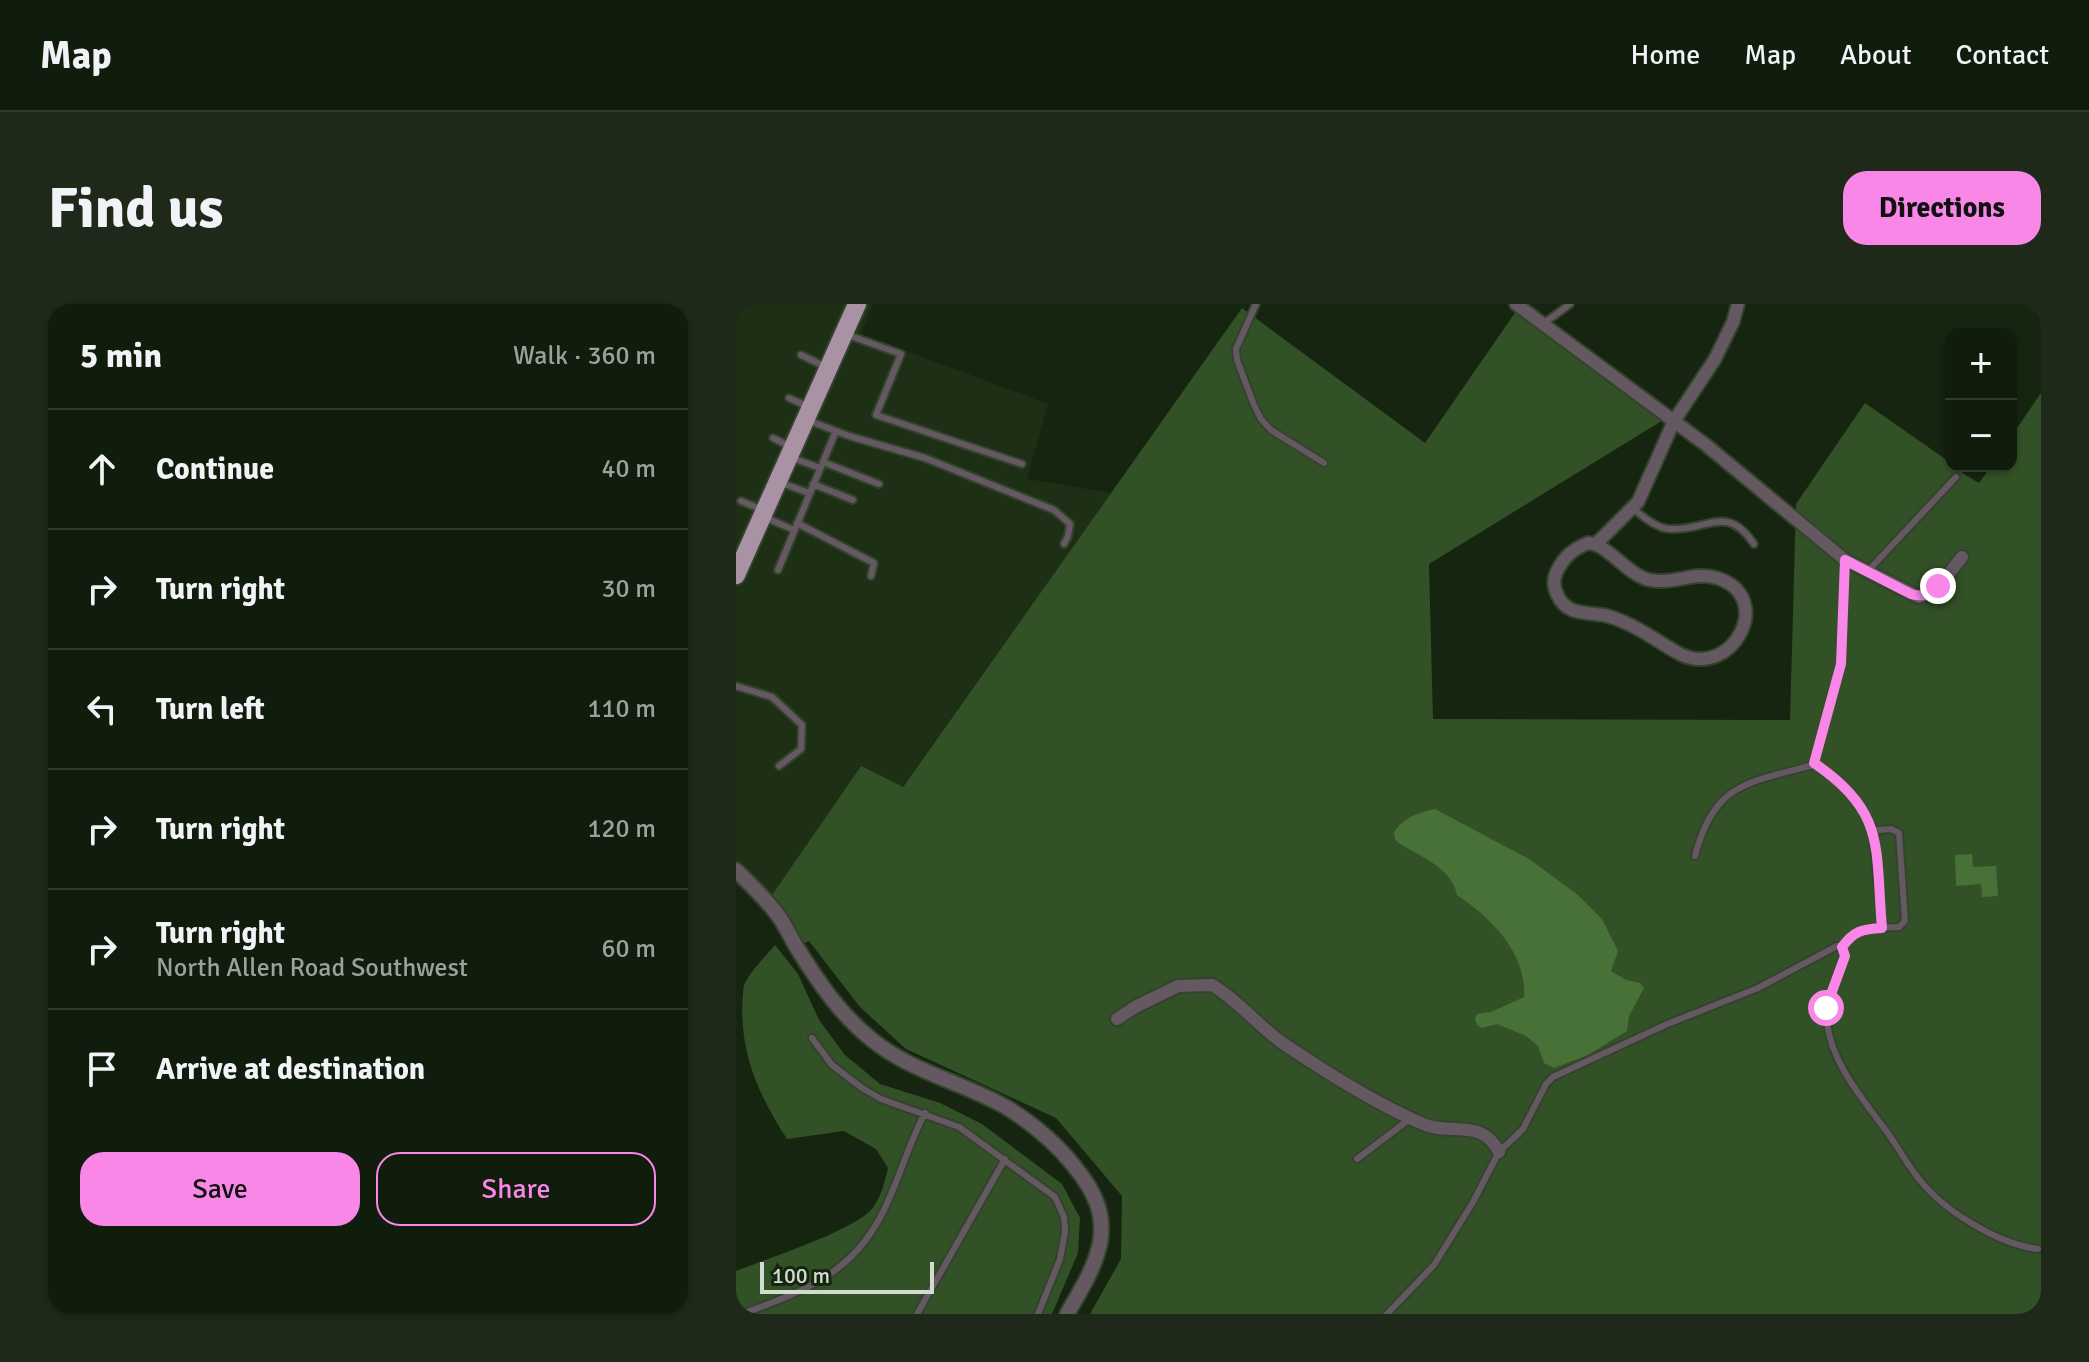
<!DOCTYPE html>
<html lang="en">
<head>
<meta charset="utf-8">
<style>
	:root { --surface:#101c0c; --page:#1e291a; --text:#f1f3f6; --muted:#9ca19d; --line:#303a2d; --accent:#f987e8 }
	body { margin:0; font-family:Signika,sans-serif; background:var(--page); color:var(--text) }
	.controls { position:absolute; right:24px; top:24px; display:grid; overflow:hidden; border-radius:16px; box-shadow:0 2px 6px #0004 }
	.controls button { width:72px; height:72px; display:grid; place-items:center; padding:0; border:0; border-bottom:2px solid var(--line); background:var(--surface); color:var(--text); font:40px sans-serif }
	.scale { position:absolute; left:24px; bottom:20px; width:174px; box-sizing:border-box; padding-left:8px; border:4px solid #d1dbce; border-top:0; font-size:22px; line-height:28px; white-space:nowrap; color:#d1dbce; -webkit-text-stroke:6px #162510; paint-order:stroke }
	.stop { position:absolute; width:24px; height:24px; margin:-18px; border:6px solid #f987e8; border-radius:50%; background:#fff }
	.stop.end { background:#f987e8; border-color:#fff; box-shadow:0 2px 8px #0008 }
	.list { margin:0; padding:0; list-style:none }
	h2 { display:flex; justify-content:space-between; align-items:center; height:104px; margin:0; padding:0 32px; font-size:34px }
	h2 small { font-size:26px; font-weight:400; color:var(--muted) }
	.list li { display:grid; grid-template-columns:52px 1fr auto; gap:24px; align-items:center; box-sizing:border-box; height:120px; padding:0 32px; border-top:2px solid var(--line) }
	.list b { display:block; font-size:30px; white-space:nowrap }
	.list p { margin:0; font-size:26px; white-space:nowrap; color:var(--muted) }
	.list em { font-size:26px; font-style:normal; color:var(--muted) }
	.actions { display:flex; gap:16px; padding:24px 32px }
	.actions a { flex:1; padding:18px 0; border:2px solid var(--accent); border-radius:24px; text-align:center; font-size:28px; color:var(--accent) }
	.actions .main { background:var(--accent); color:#111 }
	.icon { flex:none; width:44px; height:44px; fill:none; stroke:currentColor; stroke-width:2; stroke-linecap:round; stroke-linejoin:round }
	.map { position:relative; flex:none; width:1305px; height:1010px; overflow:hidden; border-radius:24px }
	header { display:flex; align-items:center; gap:48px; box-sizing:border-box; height:112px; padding:0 40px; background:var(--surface); border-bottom:2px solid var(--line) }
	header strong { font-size:38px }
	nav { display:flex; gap:44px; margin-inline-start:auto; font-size:28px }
	.intro { display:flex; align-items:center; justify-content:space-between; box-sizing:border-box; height:192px; padding:0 48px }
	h1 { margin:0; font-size:56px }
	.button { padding:20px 36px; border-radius:24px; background:var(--accent); color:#111; font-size:28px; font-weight:700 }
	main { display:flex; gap:48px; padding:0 48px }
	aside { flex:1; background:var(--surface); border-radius:24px; box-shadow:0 2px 6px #0004 }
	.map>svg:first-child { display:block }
	.built { fill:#1d3016 }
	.green { fill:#335127 }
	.water { fill:#477136 }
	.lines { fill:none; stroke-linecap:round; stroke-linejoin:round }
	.service-casing { stroke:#34422e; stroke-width:10 }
	.minor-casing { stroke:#34422e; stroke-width:16 }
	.tertiary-casing { stroke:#34422e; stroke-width:18 }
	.primary-casing { stroke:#34422e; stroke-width:22 }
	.service { stroke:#645961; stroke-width:6 }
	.minor { stroke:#645961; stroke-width:12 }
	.tertiary { stroke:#645961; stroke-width:14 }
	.primary { stroke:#a892a4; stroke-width:18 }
	.route { stroke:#f987e8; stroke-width:10 }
</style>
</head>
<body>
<header>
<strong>Map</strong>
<nav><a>Home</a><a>Map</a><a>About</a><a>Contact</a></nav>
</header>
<div class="intro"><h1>Find us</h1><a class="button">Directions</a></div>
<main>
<aside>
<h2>5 min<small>Walk · 360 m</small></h2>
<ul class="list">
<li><svg class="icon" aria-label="ahead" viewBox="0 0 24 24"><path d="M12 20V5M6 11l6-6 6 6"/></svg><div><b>Continue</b></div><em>40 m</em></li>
<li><svg class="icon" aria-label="right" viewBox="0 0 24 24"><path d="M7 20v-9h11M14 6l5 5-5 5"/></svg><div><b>Turn right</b></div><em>30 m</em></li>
<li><svg class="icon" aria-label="left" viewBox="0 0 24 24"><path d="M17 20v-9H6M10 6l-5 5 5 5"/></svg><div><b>Turn left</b></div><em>110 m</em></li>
<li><svg class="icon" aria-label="right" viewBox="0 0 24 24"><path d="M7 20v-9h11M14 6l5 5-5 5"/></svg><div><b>Turn right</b></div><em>120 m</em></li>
<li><svg class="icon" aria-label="right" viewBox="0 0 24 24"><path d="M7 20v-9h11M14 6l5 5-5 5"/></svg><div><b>Turn right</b><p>North Allen Road Southwest</p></div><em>60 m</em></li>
<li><svg class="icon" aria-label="arrive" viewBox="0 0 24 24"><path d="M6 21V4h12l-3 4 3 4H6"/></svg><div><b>Arrive at destination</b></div></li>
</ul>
<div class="actions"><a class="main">Save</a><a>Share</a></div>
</aside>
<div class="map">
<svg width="1305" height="1010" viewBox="0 0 1305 1010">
	<rect width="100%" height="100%" fill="#162510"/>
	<path class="built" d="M0 0H137L125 30 312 100 291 175 375 189 166 483 125 462 27 604 0 569Z"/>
	<path class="green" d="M783 3 937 110 693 260 697 415 1054 416 1060 200 1129 99 1215 159V162L1243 179 1255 162H1275V133L1305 89V1010H354L385 955 386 892 320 814 170 745 124 703 73 637 58 644 27 604 125 462 167 483 506 4 689 139Z
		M39 641 62 670 83 716 109 751 144 780 204 799 246 820 326 880 344 914 342 949 316 1010H0V967C32 954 115 928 136 905 145 894 149 877 152 864L140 845 108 827 51 835C20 787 0 741 8 681 15 666 29 653 39 641Z"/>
	<path class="water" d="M699 505 793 555 842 591 866 615 882 647 875 667 890 676 904 679 908 684 893 712 891 727 852 751 818 764 808 759 802 742 790 732 761 720 746 724 741 721 739 715 741 710 755 708 788 693C791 649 755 614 721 591 715 561 680 552 659 536L658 528C667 514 683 508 699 505Z
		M1236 550 1237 563 1260 562 1262 592 1246 593 1245 580 1220 582 1219 551Z"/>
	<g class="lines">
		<g class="service-casing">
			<path id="service" d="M520 0 500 45 501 56 518 101 525 115 535 126 588 159
				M807 20 834 0
				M112 31 165 50 140 111 286 160
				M65 51 90 63
				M53 94 73 103
				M71 116 113 132 189 154 318 206 334 220 332 232 328 240
				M37 134 55 143
				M54 153 84 164
				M87 158 100 127
				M43 178 73 189
				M77 180 117 196
				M5 197 27 206
				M896 204C907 212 919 224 934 225 971 227 991 199 1018 240
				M28 213 58 226
				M61 219 138 259 135 272
				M42 266 87 158 143 180
				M1131 268 1220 173
				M0 382 36 393 66 421 65 445 43 462
				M1078 459C1109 480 1122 495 1139 528
				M959 552C978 478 1012 479 1077 461L1105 360 1109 256
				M1106 643C1123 620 1137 624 1163 623L1169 617 1163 529 1155 525 1142 526 1137 531 1146 624
				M76 734 96 761 126 784 145 795 223 823 319 893 328 913 329 928 324 955 302 1010
				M621 855 675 814
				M6 1010C74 985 123 967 153 895 166 866 174 837 189 809
				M181 1010 269 855
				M651 1010 698 961 737 898 763 848 787 825 810 780 817 773 929 721 1022 684 1101 642 1106 643C1113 658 1088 694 1091 719 1096 758 1122 789 1145 820 1159 837 1169 858 1183 875 1208 907 1262 940 1302 945"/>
		</g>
		<g class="minor-casing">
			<path id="minor" d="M780 0 970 141 1109 256 1183 293C1204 287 1213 268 1226 253
				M852 239C872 240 891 271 914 276 936 281 959 267 981 274 1041 293 996 376 944 350 925 340 909 327 890 319 883 316 875 312 867 311 848 308 830 311 821 290 817 282 817 275 821 267 828 253 837 245 852 239Z
				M860 240 902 198 938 117 979 55 997 18 1002 0
				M381 715 399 703 442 682 476 681C503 697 522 722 548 740 588 767 642 801 687 820 713 832 746 813 763 848"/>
		</g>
		<g class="tertiary-casing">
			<path id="tertiary" d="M0 566C14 580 29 594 41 610 50 621 55 635 63 647 83 679 105 711 135 735 175 768 226 778 270 803 296 819 319 838 338 862 385 918 364 954 331 1010"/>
		</g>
		<g class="primary-casing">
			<path id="primary" d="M0 271 121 0"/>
		</g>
		<use href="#service" class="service"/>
		<use href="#minor" class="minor"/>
		<use href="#tertiary" class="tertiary"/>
		<use href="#primary" class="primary"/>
	</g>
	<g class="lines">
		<path class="route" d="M1090 704 1109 652 1106 643C1118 627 1126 625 1146 624 1139 545 1151 508 1078 459L1105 360 1109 256 1175 290C1187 294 1193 290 1202 282"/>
	</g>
</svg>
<div class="controls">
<button>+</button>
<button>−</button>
</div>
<div class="scale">100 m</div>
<div class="stop" style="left:1090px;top:704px"></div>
<div class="stop end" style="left:1202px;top:282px"></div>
</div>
</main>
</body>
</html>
